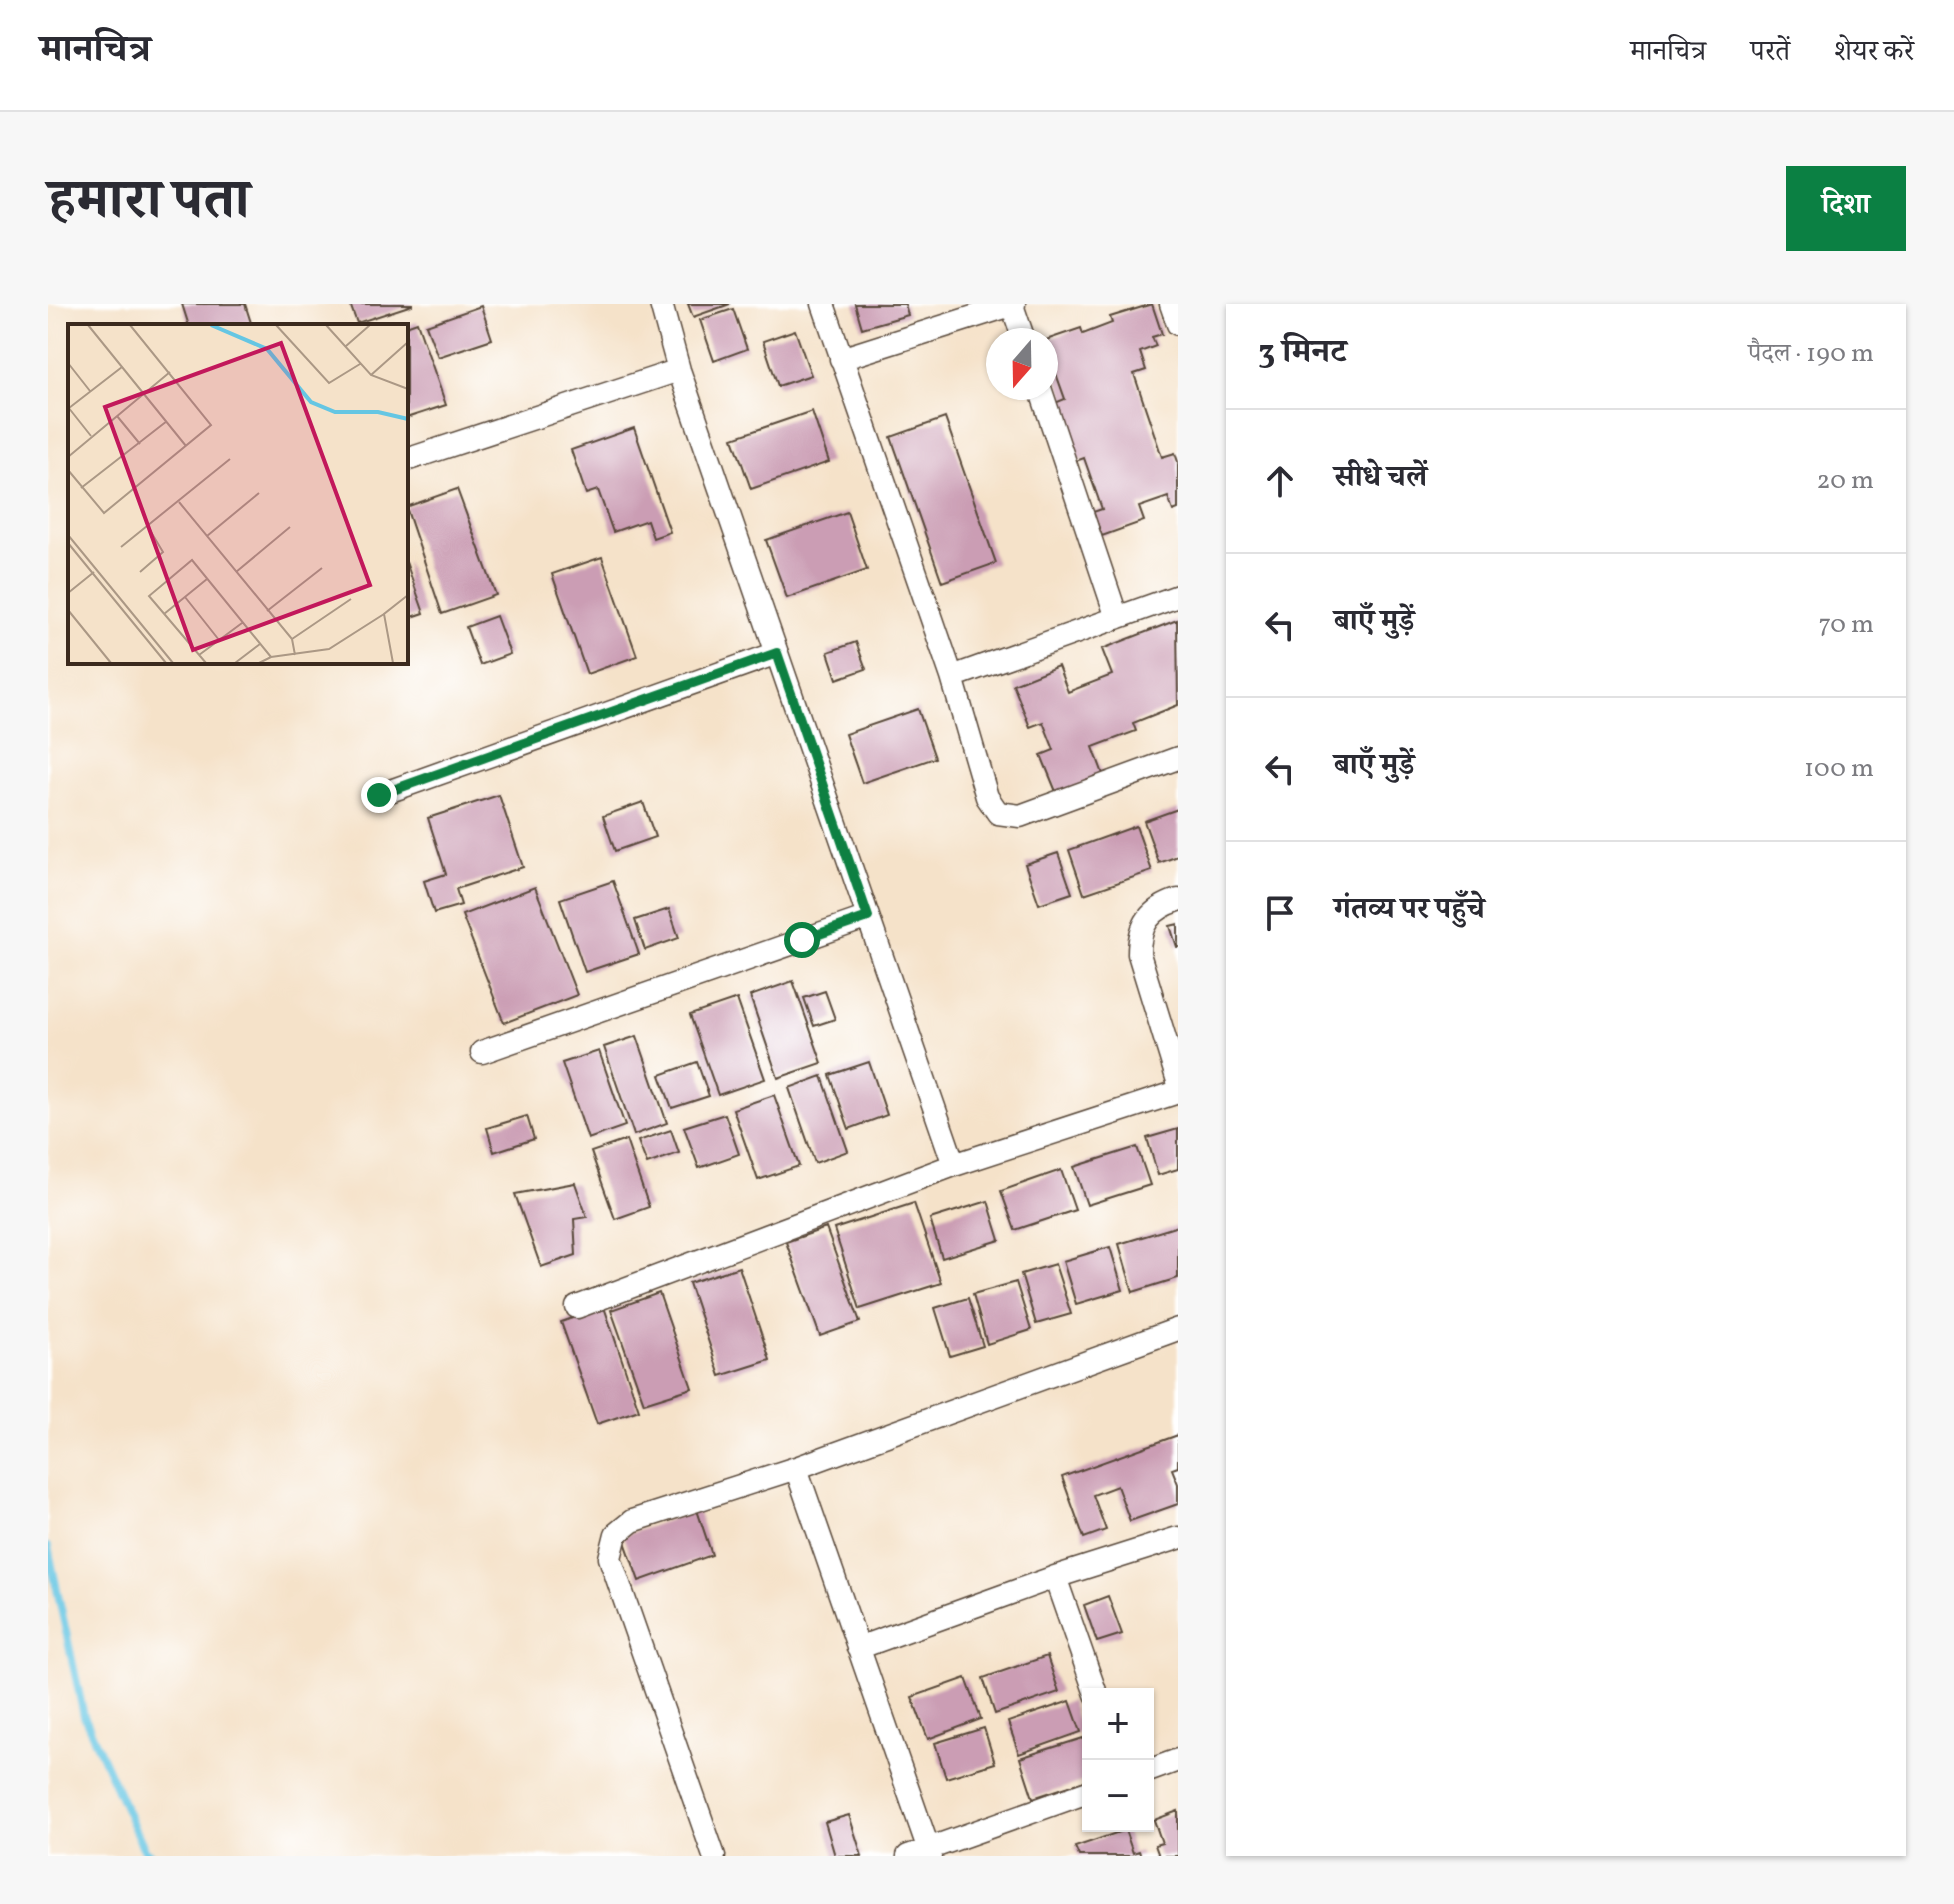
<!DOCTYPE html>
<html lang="hi">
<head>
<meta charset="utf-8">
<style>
	:root { --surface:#fff; --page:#f7f7f7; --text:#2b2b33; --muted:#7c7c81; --line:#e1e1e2; --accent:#0b8043 }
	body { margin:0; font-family:Vollkorn,"Noto Serif Devanagari",serif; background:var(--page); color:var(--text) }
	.controls { position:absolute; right:24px; bottom:24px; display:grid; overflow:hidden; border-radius:0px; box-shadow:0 2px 6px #0004 }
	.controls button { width:72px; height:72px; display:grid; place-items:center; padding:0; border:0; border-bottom:2px solid var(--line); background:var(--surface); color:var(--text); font:40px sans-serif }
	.compass { position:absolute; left:938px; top:24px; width:72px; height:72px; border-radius:50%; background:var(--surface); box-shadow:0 2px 6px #0004; rotate:200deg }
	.stop { position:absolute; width:24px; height:24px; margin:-18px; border:6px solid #0b8043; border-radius:50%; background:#fff }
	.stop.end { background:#0b8043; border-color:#fff; box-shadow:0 2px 8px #0008 }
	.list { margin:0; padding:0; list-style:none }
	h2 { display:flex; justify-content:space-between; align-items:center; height:104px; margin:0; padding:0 32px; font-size:34px }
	h2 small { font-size:26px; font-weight:400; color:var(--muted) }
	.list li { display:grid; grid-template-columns:52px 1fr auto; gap:24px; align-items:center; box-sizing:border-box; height:144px; padding:0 32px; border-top:2px solid var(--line) }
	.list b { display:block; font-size:30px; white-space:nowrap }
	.list em { font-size:26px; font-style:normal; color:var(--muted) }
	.icon { flex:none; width:44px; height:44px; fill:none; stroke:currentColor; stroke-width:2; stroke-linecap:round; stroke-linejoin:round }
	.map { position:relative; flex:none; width:1130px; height:1552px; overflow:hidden; border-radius:0px }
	header { display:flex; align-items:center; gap:48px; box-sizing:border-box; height:112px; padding:0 40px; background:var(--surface); border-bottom:2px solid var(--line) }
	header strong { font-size:38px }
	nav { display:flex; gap:44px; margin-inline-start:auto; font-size:28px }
	.intro { display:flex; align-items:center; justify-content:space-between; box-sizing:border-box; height:192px; padding:0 48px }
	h1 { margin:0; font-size:56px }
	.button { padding:20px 36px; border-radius:0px; background:var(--accent); color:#fff; font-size:28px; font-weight:700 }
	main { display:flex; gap:48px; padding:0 48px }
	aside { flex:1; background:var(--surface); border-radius:0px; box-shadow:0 2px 6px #0004 }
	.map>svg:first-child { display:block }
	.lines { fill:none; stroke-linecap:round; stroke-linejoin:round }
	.stream { stroke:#65c6e3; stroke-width:8 }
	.building { fill:#cb9db4 }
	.minor-casing { stroke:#574638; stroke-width:25 }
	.minor { stroke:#fff; stroke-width:22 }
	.route { stroke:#0b8043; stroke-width:10 }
	.inset-river { fill:none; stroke:#65c6e3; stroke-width:4 }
	.inset-road { fill:none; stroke:#ab9885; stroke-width:2 }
	.view { fill:#c2185b; fill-opacity:0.15; stroke:#c2185b; stroke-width:4 }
	.inset-edge { fill:none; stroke:#3b2a1e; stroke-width:4 }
</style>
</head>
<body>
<header>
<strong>मानचित्र</strong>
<nav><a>मानचित्र</a><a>परतें</a><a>शेयर करें</a></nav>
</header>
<div class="intro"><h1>हमारा पता</h1><a class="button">दिशा</a></div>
<main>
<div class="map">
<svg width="1130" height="1552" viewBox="0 0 1130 1552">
	<rect width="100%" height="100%" fill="#fff"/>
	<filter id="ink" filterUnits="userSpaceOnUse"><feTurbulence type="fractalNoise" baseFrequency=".0125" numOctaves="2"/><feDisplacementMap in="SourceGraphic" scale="16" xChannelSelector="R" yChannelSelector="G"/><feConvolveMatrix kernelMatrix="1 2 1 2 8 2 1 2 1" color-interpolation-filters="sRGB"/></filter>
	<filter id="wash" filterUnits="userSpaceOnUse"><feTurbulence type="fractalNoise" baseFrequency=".006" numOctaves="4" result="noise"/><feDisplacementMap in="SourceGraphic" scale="32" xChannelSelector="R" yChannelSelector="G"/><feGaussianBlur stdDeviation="1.8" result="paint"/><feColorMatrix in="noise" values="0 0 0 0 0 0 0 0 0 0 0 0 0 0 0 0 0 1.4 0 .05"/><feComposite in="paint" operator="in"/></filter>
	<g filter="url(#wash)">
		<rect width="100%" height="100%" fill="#f5e2c9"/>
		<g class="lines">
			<path class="stream" d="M0 1243 36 1412 96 1546 104 1552"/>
		</g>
		<g id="blocks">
			<path class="building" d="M134 0H197L204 22H141Z
				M302 0H364V1L309 19Z
				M640 0H682L645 13Z
				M807 0H857L860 11 814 24Z
				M1104 0 1114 30 1104 33 1108 42 1092 48 1098 66 1086 70 1114 153 1127 149 1130 158V205L1125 207 1120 193 1091 203 1096 217 1054 232 1045 208 1054 205 1036 154 1028 157 1007 99 1017 95 1007 67 1001 70 998 61V36L1033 24 1035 30 1064 19 1062 13Z
				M433 2 444 35 390 53 378 21Z
				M685 5 699 45 666 57 652 16Z
				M369 18 398 101 358 114V22Z
				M747 26 763 71 730 82 715 37Z
				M764 107 781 158 703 185 685 134Z
				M897 114 948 259 894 278 843 133Z
				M586 124 622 228 605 234 599 216 565 228 550 186 538 190 523 146Z
				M409 185 448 291 394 310 358 203Z
				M799 208 819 266 739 294 718 236Z
				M554 253 589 352 539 370 504 270Z
				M358 258 376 309 358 315Z
				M448 312 462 350 432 361 418 323Z
				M1129 316 1130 401 1085 419 1088 427 1045 443 1055 470 1011 495 993 451 1006 446 995 418 982 423 965 380 1010 362 1020 388 1064 371 1054 345Z
				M808 338 818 365 789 375 780 348Z
				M870 405 887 454 814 479 797 430Z
				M451 491 475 563 408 585 413 601 386 609 376 577 398 570 380 514Z
				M595 498 607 533 567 547 555 512Z
				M1130 505V552L1111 559 1096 517Z
				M1088 522 1104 567 1036 590 1021 546Z
				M1010 549 1024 589 991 600 977 560Z
				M565 577 591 650 537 668 512 595Z
				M487 583 529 691 456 719 414 611Z
				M621 605 631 634 597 646 587 616Z
				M1130 620V643H1129L1122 622Z
				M745 677 774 759 730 774 702 692Z
				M777 687 787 715 766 722 756 694Z
				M689 695 717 775 670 791 642 711Z
				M589 732 619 819 586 831 556 743Z
				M551 747 577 822 540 835 514 759Z
				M649 758 661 792 624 804 612 771Z
				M821 758 839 811 801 825 782 771Z
				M774 772 800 847 767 859 741 784Z
				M726 791 751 862 710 876 685 805Z
				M677 810 691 850 651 864 636 823Z
				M479 812 486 835 446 848 439 824Z
				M1130 825V865L1110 871 1099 834Z
				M623 826 631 849 599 860 590 837Z
				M578 836 601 903 567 915 543 848Z
				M1089 843 1102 881 1039 901 1026 863Z
				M1013 866 1027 906 967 926 953 887Z
				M527 879 539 913 526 915 528 951 493 963 467 890Z
				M940 897 952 936 894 954 882 915Z
				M866 899 893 979 812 1005 786 925Z
				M1130 922V974L1085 988 1071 940Z
				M778 924 812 1018 772 1032 738 938Z
				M1062 943 1075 986 1028 1000 1015 957Z
				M1007 960 1023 1010 988 1020 973 970Z
				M691 963 722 1056 672 1072 641 979Z
				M968 978 983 1026 939 1040 925 990Z
				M611 989 644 1084 596 1099 563 1006Z
				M920 994 935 1042 902 1052 887 1004Z
				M556 1003 591 1106 549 1120 513 1018Z
				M1130 1131V1163L1124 1165 1130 1180V1200L1082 1217 1069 1182 1045 1191 1058 1226 1036 1234 1014 1173Z
				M649 1206 664 1251 591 1277 575 1232Z
				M1060 1292 1074 1330 1049 1338 1036 1301Z
				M999 1352 1011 1388 947 1410 935 1374Z
				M918 1374 933 1415 880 1435 864 1393Z
				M1022 1397 1033 1428 971 1450 960 1418Z
				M936 1424 947 1459 898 1474 887 1439Z
				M1035 1434 1040 1449V1476L985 1494 972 1454Z
				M1130 1507V1552H1111L1107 1541 1114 1539 1106 1516Z
				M801 1511 814 1552H787L777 1518Z
				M1077 1526 1085 1549 1091 1547 1093 1552H1031L1027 1543Z"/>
		</g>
	</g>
	<g filter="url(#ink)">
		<use href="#blocks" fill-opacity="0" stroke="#574638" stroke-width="2"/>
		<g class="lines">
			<g class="minor-casing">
				<path id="minor" d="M613 0 631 66 906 861
					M775 0 904 373 939 493 950 509 972 512 1130 454
					M1123 0 1130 20
					M964 1 976 36
					M793 55 966 0
					M992 84 1069 314
					M358 156 631 66
					M904 373 1130 292
					M331 491 729 349
					M1130 596C1102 605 1091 620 1091 650L1130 777
					M434 748 820 613
					M529 1003 906 861 1130 788
					M748 1164 883 1552
					M1007 1273 1048 1390
					M810 1344 1007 1273 1130 1234
					M1100 1467 1130 1456
					M666 1552 562 1254 568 1230 584 1217 748 1164 1130 1025
					M860 1552 1040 1488"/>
			</g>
			<use href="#minor" class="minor"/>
		</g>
	</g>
	<g class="lines" filter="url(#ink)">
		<path class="route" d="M331 491 729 349 820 613 754 636"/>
	</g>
	<g transform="translate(20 20)">
		<rect width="340" height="340" fill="#f5e2c9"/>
		<path class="inset-river" d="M143 1 199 25 243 78 267 88H310L340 95"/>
		<path class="inset-road" d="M20 1 118 122M208 1 261 59 292 40M258 1 303 51 340 65M278 22 302 1M0 39 22 67M303 51 340 18M0 83 23 112M1 84 54 43M49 92 72 120M0 133 102 48M0 146 36 189 143 101 62 1M13 164 99 97M111 178 224 315 227 331M0 211 105 339M139 212 191 169M0 219 98 339M53 223 162 135M72 248 95 228 80 203M168 248 222 203M0 269 26 248M117 273 151 316M0 286 43 339M199 287 254 244M96 290 139 255M224 315 283 275M131 331 174 299M138 339 81 272 124 236 203 333M167 339 192 320M191 339 203 333 261 325 316 290M325 339 316 290 340 271"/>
		<path class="view" d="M213 19 302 261 125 326 37 83Z"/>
		<rect width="340" height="340" class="inset-edge"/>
	</g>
</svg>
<div class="controls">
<button>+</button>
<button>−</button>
</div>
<svg class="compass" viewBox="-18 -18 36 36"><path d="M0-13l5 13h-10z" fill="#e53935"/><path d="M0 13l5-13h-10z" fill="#7c7c81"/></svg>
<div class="stop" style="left:754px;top:636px"></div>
<div class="stop end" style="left:331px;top:491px"></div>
</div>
<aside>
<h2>3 मिनट<small>पैदल · 190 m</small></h2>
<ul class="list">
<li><svg class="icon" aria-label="ahead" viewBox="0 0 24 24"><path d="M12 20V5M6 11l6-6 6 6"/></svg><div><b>सीधे चलें</b></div><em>20 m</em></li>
<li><svg class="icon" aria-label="left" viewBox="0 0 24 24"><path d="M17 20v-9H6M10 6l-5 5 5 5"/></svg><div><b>बाएँ मुड़ें</b></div><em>70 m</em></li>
<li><svg class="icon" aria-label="left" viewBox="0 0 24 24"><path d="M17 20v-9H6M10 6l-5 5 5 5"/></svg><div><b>बाएँ मुड़ें</b></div><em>100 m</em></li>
<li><svg class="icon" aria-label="arrive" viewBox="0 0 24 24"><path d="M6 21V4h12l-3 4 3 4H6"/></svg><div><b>गंतव्य पर पहुँचे</b></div></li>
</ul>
</aside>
</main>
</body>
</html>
